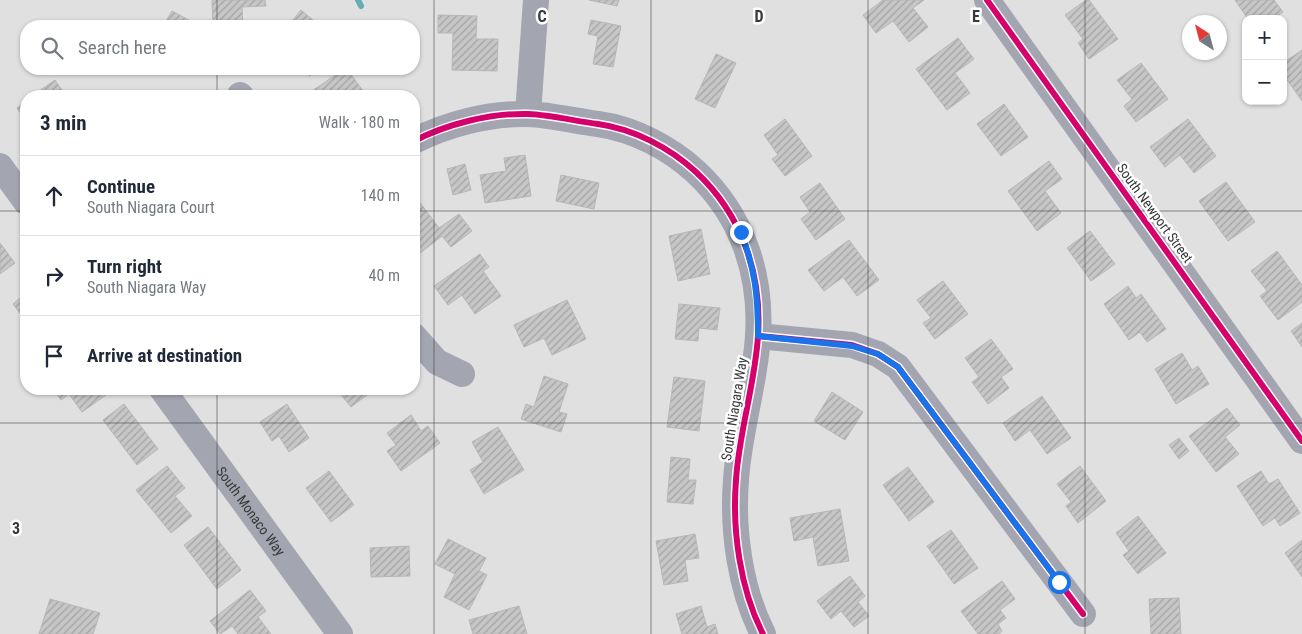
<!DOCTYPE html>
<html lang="en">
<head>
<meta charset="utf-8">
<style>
	:root { --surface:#fff; --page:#f2f2f3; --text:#1f2937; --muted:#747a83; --line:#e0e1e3 }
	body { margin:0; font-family:"Roboto Condensed",sans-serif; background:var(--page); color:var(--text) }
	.controls { position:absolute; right:15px; top:15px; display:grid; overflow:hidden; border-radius:10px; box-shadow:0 1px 4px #0004 }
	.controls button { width:45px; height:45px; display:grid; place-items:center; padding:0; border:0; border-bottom:1px solid var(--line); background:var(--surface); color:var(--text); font:25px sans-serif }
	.compass { position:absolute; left:1182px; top:15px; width:45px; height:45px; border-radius:50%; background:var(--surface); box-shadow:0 1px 4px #0004; rotate:324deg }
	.stop { position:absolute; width:15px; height:15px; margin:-11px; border:4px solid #1a73e8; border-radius:50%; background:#fff }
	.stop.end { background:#1a73e8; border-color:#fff; box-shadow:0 1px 5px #0008 }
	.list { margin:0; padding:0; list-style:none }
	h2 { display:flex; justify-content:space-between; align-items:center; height:65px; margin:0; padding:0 20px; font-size:21px }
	h2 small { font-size:16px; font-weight:400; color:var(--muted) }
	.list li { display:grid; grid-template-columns:32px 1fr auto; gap:15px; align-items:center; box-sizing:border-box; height:80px; padding:0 20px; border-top:1px solid var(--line) }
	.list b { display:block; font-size:19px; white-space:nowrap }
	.list p { margin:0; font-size:16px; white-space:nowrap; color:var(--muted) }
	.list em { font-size:16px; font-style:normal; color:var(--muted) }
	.icon { flex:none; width:28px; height:28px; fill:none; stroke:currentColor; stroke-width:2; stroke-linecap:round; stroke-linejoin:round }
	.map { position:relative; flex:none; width:1302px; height:634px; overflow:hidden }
	.search { position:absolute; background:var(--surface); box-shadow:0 1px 4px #0004; left:20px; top:20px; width:400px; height:55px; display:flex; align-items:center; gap:12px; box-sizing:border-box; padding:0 18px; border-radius:20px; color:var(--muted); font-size:19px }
	.panel { position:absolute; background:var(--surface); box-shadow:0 1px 4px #0004; left:20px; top:90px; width:400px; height:305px; border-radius:20px }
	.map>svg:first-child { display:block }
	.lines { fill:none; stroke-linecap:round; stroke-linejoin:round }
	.stream { stroke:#62aeb2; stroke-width:6 }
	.building { fill:url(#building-hatch); stroke:#b8b7b8 }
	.minor { stroke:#a3a5b0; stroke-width:26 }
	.cycleway-casing { stroke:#fff; stroke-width:9 }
	.cycleway { stroke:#d6006c; stroke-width:6 }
	.route { stroke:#1a73e8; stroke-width:6 }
	.grid { fill:none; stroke:#373839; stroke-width:1; stroke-opacity:0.55 }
	.labels { text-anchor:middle; stroke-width:5; stroke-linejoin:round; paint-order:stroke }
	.street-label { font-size:14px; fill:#373839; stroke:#fff }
	.grid-label { font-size:16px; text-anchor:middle; font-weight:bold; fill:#373839; stroke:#fff; stroke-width:5; stroke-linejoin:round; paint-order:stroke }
</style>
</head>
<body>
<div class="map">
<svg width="1302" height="634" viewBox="0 0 1302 634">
	<defs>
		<pattern id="building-hatch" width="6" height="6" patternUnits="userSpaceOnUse" patternTransform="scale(1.25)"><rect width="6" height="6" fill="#c8c7c7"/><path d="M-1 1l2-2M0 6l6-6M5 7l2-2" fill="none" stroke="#a3a3a3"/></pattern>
	</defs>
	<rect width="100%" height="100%" fill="#e0e0e1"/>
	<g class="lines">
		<path class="stream" d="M358 0 361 6"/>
	</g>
	<path class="building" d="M212 0H265L266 6 242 7 243 26H213Z
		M589 0H619L617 6Z
		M883 0H924L913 8 928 27 909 42 893 21 876 33 863 15Z
		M1086 0H1089L1118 39 1089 59 1078 43 1083 39 1065 15Z
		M1235 0H1274L1283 12 1273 19H1248Z
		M301 10 320 26H288Z
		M172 11 198 25 197 26H163Z
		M438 15 477 16 476 39H498L497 71 452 70 453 33H438Z
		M591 20 621 26 613 67 593 64 598 36 588 34Z
		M958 38 974 59 955 73 970 93 947 110 916 69Z
		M1302 50V101L1283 74V63Z
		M716 54 736 63 715 108 695 99Z
		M1141 63 1168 99 1136 122 1124 106 1132 99 1117 80Z
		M300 69H316L310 76Z
		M344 69H347L366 95 305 96Z
		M55 80 66 96H32Z
		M26 101V121L17 108Z
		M1004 104 1028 137 1001 156 977 124Z
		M785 119 812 156 785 176 772 159 778 155 764 135Z
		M1188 119 1216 156 1194 173 1180 155 1165 167 1150 147Z
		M525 155 531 196 485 203 480 175 506 171 504 158Z
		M1049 161 1062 179 1045 191 1061 213 1037 231 1008 191Z
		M465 164 471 190 453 195 447 169Z
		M561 175 599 183 594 209 556 201Z
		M1226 182 1255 222 1228 241 1199 201Z
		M820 183 845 219 816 240 801 219 810 212 800 197Z
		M418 200 439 228 459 214 472 231 451 247 442 236 414 258V203Z
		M701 229 710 274 678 281 669 236Z
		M1090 231 1115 264 1091 281 1067 248Z
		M849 240 879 280 857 296 843 277 824 291 808 270Z
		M0 243 15 263 0 274Z
		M1277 251 1302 285V302L1278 320 1260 296 1267 291 1251 271Z
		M480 254 489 267 483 271 501 296 475 314 462 295 448 305 434 286Z
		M943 281 968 314 935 339 923 323 931 318 917 300Z
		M1128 286 1136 298 1141 294 1166 329 1147 342 1140 332 1129 340 1104 304Z
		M26 293V321L13 304Z
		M567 300 586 339 552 355 544 338 524 347 514 325Z
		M679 304 720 308 717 330 699 328 698 341 675 339Z
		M1302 323V347L1291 331Z
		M991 339 1013 369 1001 377 1009 388 988 404 972 382 979 377 965 358Z
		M1182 353 1192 370 1198 366 1209 384 1176 404 1155 369Z
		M544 376 568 384 559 412 567 414 561 432 521 419 526 404 534 407Z
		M674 377 705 381 699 431 667 427Z
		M53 389H101L106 395 82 412 69 394 61 400Z
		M341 389H375L351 407 338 391Z
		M832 392 863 412 845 440 814 421Z
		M1042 396 1071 438 1047 454 1030 430 1015 441 1003 423Z
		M124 404 158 449 137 465 103 420Z
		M287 404 309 438 289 452 279 436 272 441 260 422Z
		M1227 408 1240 425 1225 437 1239 454 1216 472 1189 436Z
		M411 415 421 431 428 426 440 443 401 471 387 451 396 445 387 433Z
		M498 427 524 470 484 494 470 470 483 462 472 442Z
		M1179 438 1189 451 1179 459 1169 445Z
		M671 457 690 459 688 480H696L693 504 667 502Z
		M167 466 185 488 175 496 192 516 171 533 136 490Z
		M1080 466 1106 501 1078 523 1066 506 1071 502 1057 484Z
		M908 467 934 502 909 521 883 485Z
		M329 471 354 505 331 522 306 488Z
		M1261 471 1269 484 1278 479 1300 513 1280 526 1275 518 1263 526 1237 486Z
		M840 509 849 561 818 566 813 537 794 541 790 518Z
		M1138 516 1166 553 1138 574 1123 555 1129 551 1116 533Z
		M208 527 241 570 217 589 184 545Z
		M951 530 978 568 954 584 927 546Z
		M695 534 699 558 685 560 688 581 664 585 656 541Z
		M448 539 486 558 479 571 487 575 469 610 444 597 455 574 435 564Z
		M1302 540V577L1285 553Z
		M409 546 410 576 371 577 370 548Z
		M850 576 865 596 858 602 869 616 854 627 841 611 831 619 817 601Z
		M1002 581 1015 599 1000 610 1006 618 998 624 1002 631 999 634H978L961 611Z
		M250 590 266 611 258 617 271 634H238L232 626 220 634 210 621Z
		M1179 598 1181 634H1151L1149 599Z
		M50 599 100 613 93 634H39Z
		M519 606 527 634H473L469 620Z
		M701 606 707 627 715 624 718 634H682L676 614Z"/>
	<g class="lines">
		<g class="minor">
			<path d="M987 0 1302 441"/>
			<path d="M240 95 241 96"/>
			<path d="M528 114 536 0"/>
			<path d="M414 141C447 124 490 113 528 114 551 115 575 121 598 124 634 129 670 148 696 172 742 215 762 274 758 336 755 384 739 432 736 480 732 530 740 589 763 634"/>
			<path d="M0 166 26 202"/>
			<path d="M414 336 437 362 462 374"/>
			<path d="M758 336 852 345 878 354 898 367 1083 614"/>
			<path id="s1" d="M162 389 340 634"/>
		</g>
		<g class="cycleway-casing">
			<path id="cycleway" d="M987 0 1302 441
				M414 141C447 124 490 113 528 114 551 115 575 121 598 124 634 129 670 148 696 172 742 215 762 274 758 336 755 384 739 432 736 480 732 530 740 589 763 634
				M758 336 852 345 878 354 898 367 1083 614"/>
		</g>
		<use href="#cycleway" class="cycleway"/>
	</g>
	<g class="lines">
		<path class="route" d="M741 232C755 270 758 295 758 336L852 346 878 354 898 367 1059 582"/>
	</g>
	<path class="grid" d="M217 0V26M434 0V634M651 0V634M868 0V634M1085 0V634M217 69V96M0 211H26M414 211H1302M217 389V634M0 423H1302"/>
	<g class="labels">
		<g class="street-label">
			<text transform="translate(1155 213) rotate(54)" y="5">South Newport Street</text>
			<text transform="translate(734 409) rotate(-81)" y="5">South Niagara Way</text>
			<text dy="5" stroke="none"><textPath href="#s1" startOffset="151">South Monaco Way</textPath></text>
		</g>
	</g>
	<g class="grid-label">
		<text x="542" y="22">C</text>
		<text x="759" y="22">D</text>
		<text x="976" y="22">E</text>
		<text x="16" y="534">3</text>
	</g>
</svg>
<div class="controls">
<button>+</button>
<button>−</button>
</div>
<svg class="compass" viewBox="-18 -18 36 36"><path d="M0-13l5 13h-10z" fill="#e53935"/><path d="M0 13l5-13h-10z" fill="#747a83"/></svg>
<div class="stop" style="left:1059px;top:582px"></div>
<div class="stop end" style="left:741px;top:232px"></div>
<div class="search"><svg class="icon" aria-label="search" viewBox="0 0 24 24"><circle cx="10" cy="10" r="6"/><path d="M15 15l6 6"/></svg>Search here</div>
<section class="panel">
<h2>3 min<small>Walk · 180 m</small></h2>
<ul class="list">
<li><svg class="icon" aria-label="ahead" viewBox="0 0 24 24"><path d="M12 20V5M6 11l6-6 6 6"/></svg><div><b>Continue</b><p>South Niagara Court</p></div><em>140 m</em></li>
<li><svg class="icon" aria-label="right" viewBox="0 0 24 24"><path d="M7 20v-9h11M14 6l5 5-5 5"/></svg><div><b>Turn right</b><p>South Niagara Way</p></div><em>40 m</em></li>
<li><svg class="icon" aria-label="arrive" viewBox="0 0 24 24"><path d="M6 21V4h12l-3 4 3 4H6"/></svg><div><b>Arrive at destination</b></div></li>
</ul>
</section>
</div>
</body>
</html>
